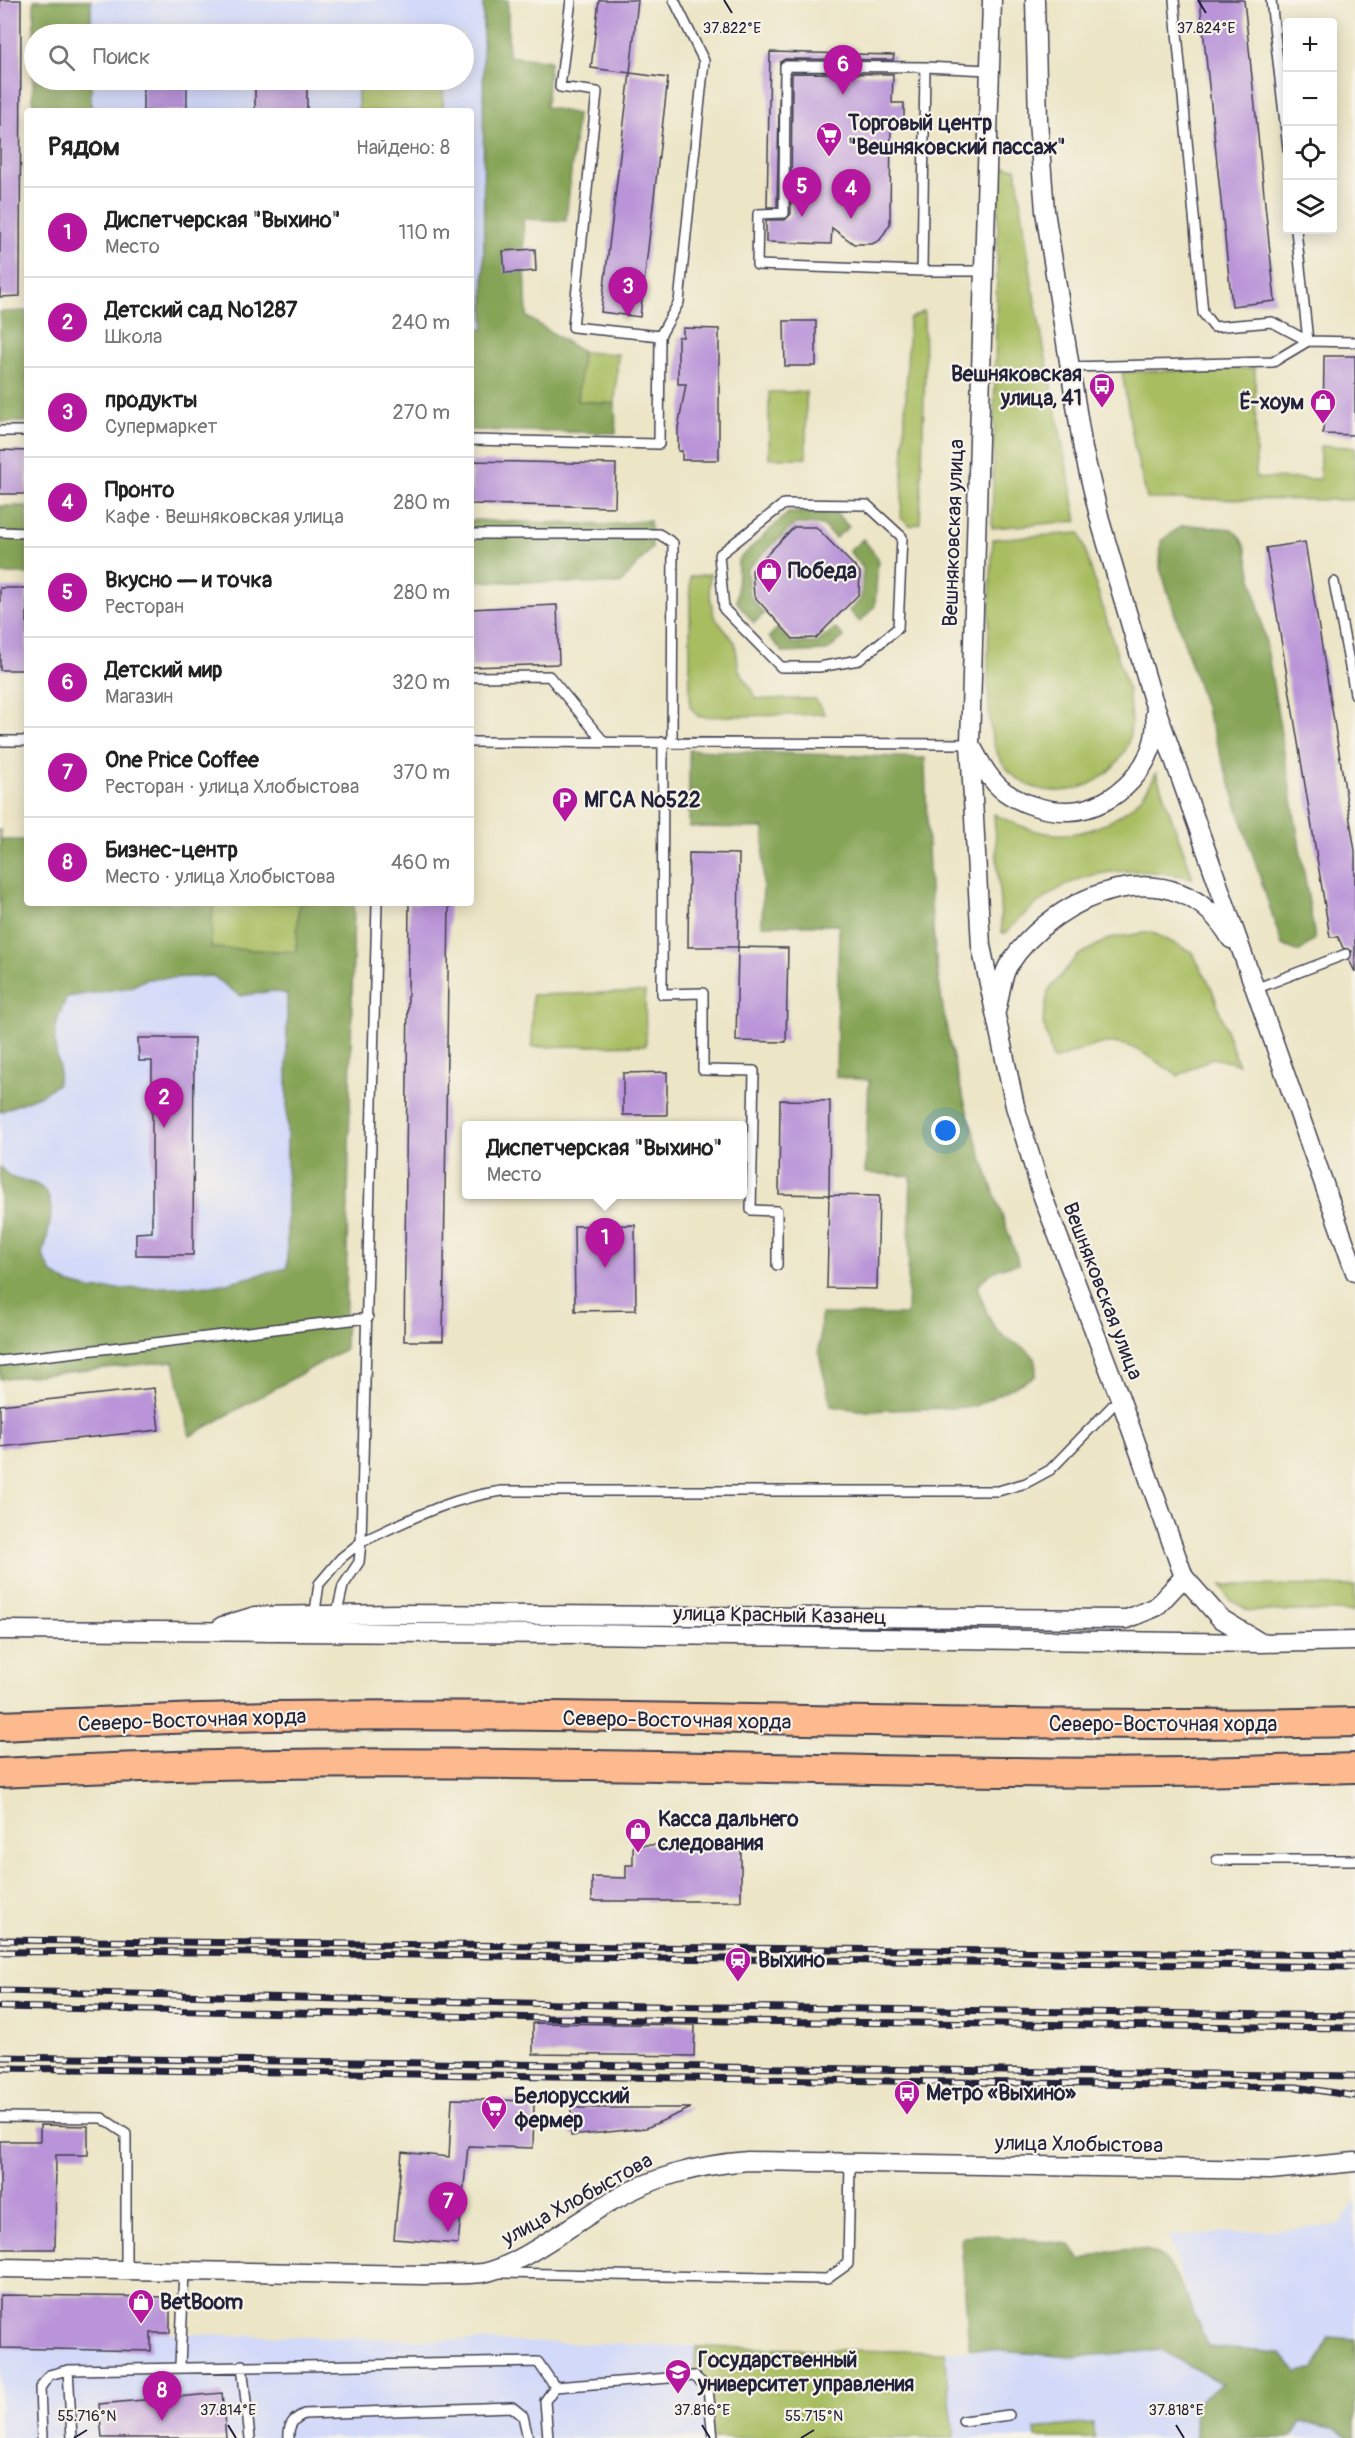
<!DOCTYPE html>
<html lang="ru">
<head>
<meta charset="utf-8">
<style>
	:root { --surface:#fff; --page:#f6f6f6; --text:#222; --muted:#767676; --line:#e0e0e0; --accent:#b5179e }
	body { margin:0; font-family:Pangolin,sans-serif; background:var(--page); color:var(--text) }
	.controls { position:absolute; right:18px; top:18px; display:grid; overflow:hidden; border-radius:6px; box-shadow:0 3px 15px #0003 }
	.controls button { width:54px; height:54px; display:grid; place-items:center; padding:0; border:0; border-bottom:2px solid var(--line); background:var(--surface); color:var(--text); font:30px sans-serif }
	.you { position:absolute; left:946px; top:1131px; width:21px; height:21px; margin:-15px; border:4px solid #fff; border-radius:50%; background:#1a73e8; box-shadow:0 0 0 9px #1a73e833 }
	.badge { display:grid; place-items:center; width:39px; height:39px; border-radius:50%; background:var(--accent); color:#fff; font-size:20px; font-weight:700 }
	.pin { position:absolute; translate:-50% -50px; filter:drop-shadow(0 2px 3px #0008) }
	.pin::after { content:''; position:absolute; top:32px; width:21px; height:18px; background:inherit; clip-path:polygon(0 0,100% 0,50% 100%) }
	.popup { position:absolute; left:462px; top:1121px; width:285px; height:78px; box-sizing:border-box; display:grid; place-content:center; border-radius:6px; background:var(--surface); filter:drop-shadow(0 2px 4px #0005); font-size:20px; white-space:nowrap; color:var(--muted) }
	.popup b { font-size:22px; color:var(--text) }
	.popup::after { content:''; position:absolute; left:50%; top:100%; margin-left:-12px; border:12px solid transparent; border-top-color:var(--surface) }
	.list { margin:0; padding:0; list-style:none }
	h2 { display:flex; justify-content:space-between; align-items:center; height:78px; margin:0; padding:0 24px; font-size:26px }
	h2 small { font-size:20px; font-weight:400; color:var(--muted) }
	.list li { display:grid; grid-template-columns:39px 1fr auto; gap:18px; align-items:center; box-sizing:border-box; height:90px; padding:0 24px; border-top:2px solid var(--line) }
	.list b { display:block; font-size:22px; white-space:nowrap }
	.list p { margin:0; font-size:20px; white-space:nowrap; color:var(--muted) }
	.list em { font-size:20px; font-style:normal; color:var(--muted) }
	.icon { flex:none; width:33px; height:33px; fill:none; stroke:currentColor; stroke-width:2; stroke-linecap:round; stroke-linejoin:round }
	.map { position:relative; flex:none; width:1355px; height:2438px; overflow:hidden }
	.search { position:absolute; background:var(--surface); box-shadow:0 3px 15px #0003; left:24px; top:24px; width:450px; height:66px; display:flex; align-items:center; gap:15px; box-sizing:border-box; padding:0 21px; border-radius:33px; color:var(--muted); font-size:22px }
	.panel { position:absolute; background:var(--surface); box-shadow:0 3px 15px #0003; left:24px; top:108px; width:450px; height:798px; border-radius:6px }
	.map>svg:first-child { display:block }
	.built { fill:#d2d9f9 }
	.green { fill:#a8bd61; stroke:#65704e; stroke-width:1.5 }
	.forest { fill:#86a457; stroke:#546349; stroke-width:1.5 }
	.building { fill:#b994d8 }
	.lines { fill:none; stroke-linecap:round; stroke-linejoin:round }
	.service-casing { stroke:#403f50; stroke-width:12 }
	.minor-casing { stroke:#403f50; stroke-width:21 }
	.primary-casing { stroke:#403f50; stroke-width:32 }
	.service { stroke:#fff; stroke-width:9 }
	.minor { stroke:#fff; stroke-width:18 }
	.primary { stroke:#fcba8e; stroke-width:28 }
	.rail-casing { stroke:#22223b; stroke-width:7 }
	.rail { stroke:#f7f3e8; stroke-width:4.5; stroke-dasharray:14; stroke-linecap:butt }
	.ticks { fill:none; stroke:#22223b; stroke-width:2 }
	.labels { text-anchor:middle; stroke-width:4.5; stroke-linejoin:round; paint-order:stroke }
	.poi-label { font-size:21px; font-weight:bold; fill:#22223b; stroke:#f7f3e8; text-anchor:start }
	.street-label { font-size:21px; fill:#22223b; stroke:#f7f3e8 }
	.ticks-label { font-size:15px; text-anchor:middle; fill:#22223b; stroke:#f7f3e8; stroke-width:4.5; stroke-linejoin:round; paint-order:stroke }
</style>
</head>
<body>
<div class="map">
<svg width="1355" height="2438" viewBox="0 0 1355 2438">
	<rect width="100%" height="100%" fill="#f7f3e8"/>
	<filter id="ink" filterUnits="userSpaceOnUse"><feTurbulence type="fractalNoise" baseFrequency=".0167" numOctaves="2"/><feDisplacementMap in="SourceGraphic" scale="12" xChannelSelector="R" yChannelSelector="G"/><feConvolveMatrix kernelMatrix="1 2 1 2 8 2 1 2 1" color-interpolation-filters="sRGB"/></filter>
	<filter id="wash" filterUnits="userSpaceOnUse"><feTurbulence type="fractalNoise" baseFrequency=".008" numOctaves="4" result="noise"/><feDisplacementMap in="SourceGraphic" scale="24" xChannelSelector="R" yChannelSelector="G"/><feGaussianBlur stdDeviation="1.35" result="paint"/><feColorMatrix in="noise" values="0 0 0 0 0 0 0 0 0 0 0 0 0 0 0 0 0 1.4 0 .05"/><feComposite in="paint" operator="in"/></filter>
	<g filter="url(#wash)">
		<rect width="100%" height="100%" fill="#ece5c6"/>
		<path class="built" d="M91 0H483L484 329H471V111H91V80H464V34H91Z
			M325 957 331 1294 0 1300V962Z
			M1355 2200V2438H0V2330L30 2349 150 2351 151 2333 934 2352 1200 2340 1169 2236 1338 2226Z"/>
		<path class="green" d="M358 83 443 85V111H358Z
			M999 167 1016 168 1034 295 1077 521 992 528Z
			M924 311 925 371 920 523 911 526 901 518 909 319Z
			M582 352 618 354 615 404 578 401Z
			M1255 368 1256 478 1320 479V446L1355 447V500L1147 499 1134 445 1122 372Z
			M769 392H806V458H769Z
			M1080 533 1128 690C1130 709 1134 732 1126 749 1098 804 1015 808 994 745 988 724 989 702 988 681 988 634 990 587 993 539Z
			M710 574 709 590 714 616 735 643 739 670 757 699H815L825 714 699 717 690 707V577Z
			M1156 773 1193 878C1112 862 1063 870 1006 933H1002L994 814C1011 822 1027 830 1046 833 1090 840 1139 813 1156 773Z
			M213 903H299L296 952 211 948Z
			M1151 932 1192 952 1212 989 1238 1064 1212 1058 1178 1076C1157 1062 1129 1038 1102 1044 1086 1047 1069 1055 1053 1060L1043 1022 1048 991 1077 956 1110 938Z
			M645 992 646 1045 532 1047V995Z
			M1222 1585 1355 1586V1611H1249L1229 1599Z
			M696 2347 945 2352 954 2438H713L708 2388 694 2376Z
			M1093 2423 1095 2438H1036L1035 2429Z"/>
		<path class="forest" d="M34 0H91V34H34V80H91V111H33Z
			M483 0H508V56L550 61 546 107 577 114 566 221 523 219 527 317 582 352 578 401 615 404 616 433 471 430V329H484Z
			M27 311V422H0V312Z
			M0 506H27V574H0Z
			M834 511 849 527 835 538 822 525 795 524 747 569 749 595 764 614 754 623 737 602 738 560 788 513Z
			M471 520 606 525 650 520 652 548 620 584 471 581Z
			M1190 525 1232 529 1240 537 1246 549 1267 648 1315 939 1299 952 1282 945 1160 568 1161 541 1181 526Z
			M863 539 878 558 875 606 860 622 849 611 861 599 863 568 849 551Z
			M835 628 844 637 827 651 784 653 769 637 777 629 792 643H817Z
			M689 750 925 758C928 863 930 972 957 1074 973 1138 998 1202 1019 1264 1002 1266 987 1272 977 1287 983 1300 987 1320 997 1330 1015 1351 1038 1341 1036 1376L973 1407 866 1411 831 1406 819 1354 821 1314 907 1315 911 1176 865 1173 869 1080 836 1077 839 925H762L764 828 689 827Z
			M0 829 1 840H27V903H213L211 948 296 952 299 903H354L345 1349 190 1436 174 1361 0 1379V1167C15 1185 23 1178 37 1185 62 1199 46 1235 43 1256L52 1273 67 1283 93 1290 218 1285 287 1268V994L272 991 240 996 213 976 146 979 131 987 67 997C59 1013 53 1029 55 1047 57 1066 62 1062 57 1084L41 1095 0 1112Z
			M976 2234 1069 2244 1081 2260C1102 2253 1126 2246 1149 2251 1176 2257 1197 2324 1208 2347L1280 2353 1297 2373 1315 2368 1329 2337 1355 2339V2438H1349L1337 2429 1301 2422 1291 2438H1196L1193 2405 1222 2384 1162 2350 1070 2357 969 2348 961 2238Z"/>
		<g id="blocks">
			<path class="building" d="M0 0H21L20 296 0 297Z
				M599 0H638L630 73 591 68Z
				M1200 0H1244L1275 301 1232 306Z
				M770 52 894 55 893 60 785 59 780 62 777 207H767Z
				M630 73 668 78 640 317 601 312Z
				M792 73 893 74 892 103H904V121H891L890 224 880 240 872 244H854L832 228 831 244 766 242V220H785L791 214Z
				M255 80H307V111H255Z
				M143 85H187V111H143Z
				M535 249 536 271 505 273 503 251Z
				M784 321H816V366H785Z
				M683 328 719 329V460H682V451H678V428L686 384H678V337H683Z
				M1324 356H1355V435L1323 434Z
				M0 450 27 451V494H0Z
				M471 461 616 464 615 507 471 504Z
				M794 527H816L860 572 859 594 816 638 793 639 754 596 752 570Z
				M1305 542 1355 851V972L1349 960 1352 951 1343 948 1338 937H1330L1266 548Z
				M0 588H27V670H0Z
				M557 605 559 664 471 667V609Z
				M689 853 739 854 738 947H688Z
				M409 903H449L443 1341H404Z
				M738 947 788 948 786 1042 736 1041Z
				M138 1038H194L193 1255H136V1233L152 1232V1061H139Z
				M667 1072V1115H623V1073Z
				M780 1100 830 1101 829 1195 779 1194Z
				M829 1195 879 1196 877 1289 827 1288Z
				M635 1225 636 1310 575 1311 574 1226Z
				M154 1388 159 1430 0 1447V1405Z
				M633 1845H741V1901H592V1877L626 1878V1865H633Z
				M533 2023 695 2025 694 2056 533 2054Z
				M452 2099 534 2101 533 2148 468 2146 458 2244 394 2239 402 2152 449 2157Z
				M571 2108H691L646 2128 571 2136Z
				M40 2125 88 2126V2155H56L55 2249H0V2141H40Z
				M0 2295 170 2297V2333H151V2351L0 2348Z
				M222 2393 226 2438H102L99 2404Z"/>
		</g>
	</g>
	<g filter="url(#ink)">
		<use href="#blocks" fill-opacity="0" stroke="#403f50" stroke-width="1.5"/>
		<g class="lines">
			<g class="service-casing">
				<path id="service" d="M1174 0 1203 313 1214 327 1272 322 1308 341 1296 230
					M1271 0 1288 149
					M922 271 757 265 758 214 784 213 785 66 925 67
					M983 271H922L925 67 988 70
					M660 336 679 302 704 61 674 0
					M1069 367 1273 362 1308 341 1355 342
					M0 431H27
					M471 440 659 444 660 336 573 327 597 92 560 87 571 0
					M784 504 867 505 902 537 898 628 859 660 819 667H781L724 609 719 555Z
					M0 532 27 533
					M471 534H659L673 543 672 742
					M1334 582 1355 694
					M471 677 549 676 604 742
					M0 741H27
					M471 742 970 744
					M663 742 662 994 703 993V1070L754 1071 751 1210 777 1211V1265
					M1255 989 1346 954
					M0 1361 368 1318
					M336 1617 343 1586 359 1562 361 1542 377 903
					M314 1618 319 1584 341 1558 361 1542C409 1520 449 1498 502 1491H998L1026 1483 1050 1470 1120 1398
					M1217 1860H1355
					M0 2117 102 2118 126 2134V2269
					M499 2273 827 2279 848 2264 850 2163
					M242 2365 250 2438
					M180 2366 184 2271
					M963 2421 1009 2415
					M42 2438 40 2388 49 2375 68 2370
					M72 2438 68 2370 538 2362 555 2387
					M289 2438C288 2425 293 2419 304 2414L512 2407 523 2416 528 2438
					M548 2438 545 2401 555 2387 694 2376 708 2388 713 2438"/>
			</g>
			<g class="minor-casing">
				<path id="minor" d="M992 0 970 744 981 946 1015 1106 1043 1197 1120 1398 1184 1577 1220 1618 1261 1643
					M1035 0 1038 121 1045 211 1083 449 1101 524 1152 697 1355 1272
					M973 749C981 764 991 782 1005 792 1024 805 1048 812 1070 811 1117 809 1161 761 1155 715
					M996 1011C1000 997 1001 978 1008 966 1056 891 1177 845 1231 939
					M222 1626 255 1616 399 1614 1127 1619 1156 1607 1184 1577
					M0 1630 581 1634 1261 1643 1355 1641
					M0 2268 424 2275C443 2274 464 2275 483 2273 518 2267 577 2221 610 2202 654 2176 698 2165 748 2161L1270 2170 1355 2162"/>
			</g>
			<g class="primary-casing">
				<path id="primary" d="M0 1726C91 1722 181 1718 272 1716 633 1711 994 1730 1355 1722
					M0 1773C338 1754 677 1768 1015 1772 1128 1774 1242 1771 1355 1768"/>
			</g>
			<use href="#service" class="service"/>
			<use href="#minor" class="minor"/>
			<use href="#primary" class="primary"/>
			<g class="rail-casing">
				<path id="rail" d="M0 1940 1355 1955
					M0 1952 115 1951 1355 1967
					M0 1991 647 2006 1355 2016
					M0 2007 646 2020 1355 2028
					M0 2057 1355 2076
					M0 2068 1296 2087 1355 2096"/>
			</g>
			<use href="#rail" class="rail"/>
		</g>
	</g>
	<path class="ticks" d="M724 0 732 13M1198 0 1206 13M228 2425 236 2438M702 2425 710 2438M1176 2425 1184 2438M74 2438 87 2430M801 2438 814 2430"/>
	<defs>
		<g id="supermarket-pin" transform="scale(1.35)"><path d="M0 17L-7.5 6A9.5 9.5 0 1 1 7.5 6Z" fill="#b5179e" stroke="#f7f3e8"/><path d="M-6-5.5h2.5l.6 2H6L4.5 2H-2.5L-4.4-4H-6ZM-1.5 3.2a1.3 1.3 0 1 0 .1 0ZM3 3.2a1.3 1.3 0 1 0 .1 0Z" fill="#fff"/></g>
		<g id="bus-pin" transform="scale(1.35)"><path d="M0 17L-7.5 6A9.5 9.5 0 1 1 7.5 6Z" fill="#b5179e" stroke="#f7f3e8"/><path d="M-5-6H5V4H4V6H2V4H-2V6H-4V4H-5ZM-3.5-4V0h7V-4ZM-3.5 1.2v1.5H-2V1.2ZM2 1.2v1.5H3.5V1.2Z" fill="#fff"/></g>
		<g id="shop-pin" transform="scale(1.35)"><path d="M0 17L-7.5 6A9.5 9.5 0 1 1 7.5 6Z" fill="#b5179e" stroke="#f7f3e8"/><path d="M-5-2.5h2.3a2.7 3.5 0 0 1 5.4 0H5L5.5 6h-11ZM-1.5-2.5h3a1.5 2.3 0 0 0-3 0Z" fill="#fff"/></g>
		<g id="parking-pin" transform="scale(1.35)"><path d="M0 17L-7.5 6A9.5 9.5 0 1 1 7.5 6Z" fill="#b5179e" stroke="#f7f3e8"/><path d="M-3.5-5.5H1a3.5 3.5 0 0 1 0 7H-1V5.5H-3.5ZM-1-3.4V-.6H.8a1.4 1.4 0 0 0 0-2.8Z" fill="#fff"/></g>
		<g id="station-pin" transform="scale(1.35)"><path d="M0 17L-7.5 6A9.5 9.5 0 1 1 7.5 6Z" fill="#b5179e" stroke="#f7f3e8"/><path d="M-3-6H3Q5-6 5-4V2Q5 4 3 4L4.5 6H3L1.5 4h-3L-3 6H-4.5L-3 4Q-5 4-5 2V-4Q-5-6-3-6ZM-3.5-4v3h7v-3ZM-3.5 1v1.5H-2V1ZM2 1v1.5H3.5V1Z" fill="#fff"/></g>
		<g id="university-pin" transform="scale(1.35)"><path d="M0 17L-7.5 6A9.5 9.5 0 1 1 7.5 6Z" fill="#b5179e" stroke="#f7f3e8"/><path d="M0-5L7-2L0 1L-7-2ZM-4 1L0 2.5L4 1V4Q0 6-4 4Z" fill="#fff"/></g>
	</defs>
	<g fill-rule="evenodd">
		<use href="#supermarket-pin" x="829" y="135"/>
		<use href="#bus-pin" x="1102" y="386"/>
		<use href="#shop-pin" x="1323" y="402"/>
		<use href="#shop-pin" x="769" y="571"/>
		<use href="#parking-pin" x="565" y="800"/>
		<use href="#shop-pin" x="638" y="1831"/>
		<use href="#station-pin" x="738" y="1960"/>
		<use href="#bus-pin" x="907" y="2093"/>
		<use href="#supermarket-pin" x="494" y="2108"/>
		<use href="#shop-pin" x="141" y="2302"/>
		<use href="#university-pin" x="678" y="2372"/>
	</g>
	<g class="labels">
		<g class="poi-label">
			<text x="848" y="130">Торговый центр<tspan x="848" dy="24">"Вешняковский пассаж"</tspan></text>
			<text x="1082" y="381" text-anchor="end">Вешняковская<tspan x="1082" dy="24">улица, 41</tspan></text>
			<text x="1304" y="409" text-anchor="end">Ё-хоум</text>
			<text x="788" y="578">Победа</text>
			<text x="584" y="807">МГСА №522</text>
			<text x="658" y="1826">Kасса дальнего<tspan x="658" dy="24">следования</tspan></text>
			<text x="758" y="1967">Выхино</text>
			<text x="926" y="2100">Метро «Выхино»</text>
			<text x="514" y="2103">Белорусский<tspan x="514" dy="24">фермер</tspan></text>
			<text x="160" y="2309">BetBoom</text>
			<text x="698" y="2367">Государственный<tspan x="698" dy="24">университет управления</tspan></text>
		</g>
		<g class="street-label">
			<text transform="translate(953 533) rotate(-88)" y="7">Вешняковская улица</text>
			<text transform="translate(1103 1291) rotate(69)" y="7">Вешняковская улица</text>
			<text transform="translate(780 1615) rotate(1)" y="7">улица Красный Казанец</text>
			<text transform="translate(192 1720) rotate(-2)" y="7">Северо-Восточная хорда</text>
			<text transform="translate(677 1720) rotate(1)" y="7">Северо-Восточная хорда</text>
			<text x="1163" y="1731">Северо-Восточная хорда</text>
			<text transform="translate(1079 2144) rotate(1)" y="7">улица Хлобыстова</text>
			<text transform="translate(577 2199) rotate(-29)" y="7">улица Хлобыстова</text>
		</g>
	</g>
	<g class="ticks-label">
		<text x="732" y="33">37.822°E</text>
		<text x="1206" y="33">37.824°E</text>
		<text x="228" y="2415">37.814°E</text>
		<text x="702" y="2415">37.816°E</text>
		<text x="1176" y="2415">37.818°E</text>
		<text x="87" y="2421">55.716°N</text>
		<text x="814" y="2421">55.715°N</text>
	</g>
</svg>
<div class="controls">
<button>+</button>
<button>−</button>
<button><svg class="icon" aria-label="locate" viewBox="0 0 24 24"><circle cx="12" cy="12" r="6"/><path d="M12 2v4M12 18v4M2 12h4M18 12h4"/></svg></button>
<button><svg class="icon" aria-label="layers" viewBox="0 0 24 24"><path d="M12 4l9 5-9 5-9-5zM3 14l9 5 9-5"/></svg></button>
</div>
<div class="you"></div>
<div class="pin badge" style="left:605px;top:1268px">1</div>
<div class="popup"><b>Диспетчерская &quot;Выхино&quot;</b>Место</div>
<div class="pin badge" style="left:164px;top:1128px">2</div>
<div class="pin badge" style="left:628px;top:317px">3</div>
<div class="pin badge" style="left:851px;top:219px">4</div>
<div class="pin badge" style="left:802px;top:217px">5</div>
<div class="pin badge" style="left:843px;top:95px">6</div>
<div class="pin badge" style="left:448px;top:2232px">7</div>
<div class="pin badge" style="left:162px;top:2421px">8</div>
<div class="search"><svg class="icon" aria-label="search" viewBox="0 0 24 24"><circle cx="10" cy="10" r="6"/><path d="M15 15l6 6"/></svg>Поиск</div>
<section class="panel">
<h2>Рядом<small>Найдено: 8</small></h2>
<ul class="list">
<li><span class="badge">1</span><div><b>Диспетчерская &quot;Выхино&quot;</b><p>Место</p></div><em>110 m</em></li>
<li><span class="badge">2</span><div><b>Детский сад №1287</b><p>Школа</p></div><em>240 m</em></li>
<li><span class="badge">3</span><div><b>продукты</b><p>Супермаркет</p></div><em>270 m</em></li>
<li><span class="badge">4</span><div><b>Пронто</b><p>Кафе · Вешняковская улица</p></div><em>280 m</em></li>
<li><span class="badge">5</span><div><b>Вкусно — и точка</b><p>Ресторан</p></div><em>280 m</em></li>
<li><span class="badge">6</span><div><b>Детский мир</b><p>Магазин</p></div><em>320 m</em></li>
<li><span class="badge">7</span><div><b>One Price Coffee</b><p>Ресторан · улица Хлобыстова</p></div><em>370 m</em></li>
<li><span class="badge">8</span><div><b>Бизнес-центр</b><p>Место · улица Хлобыстова</p></div><em>460 m</em></li>
</ul>
</section>
</div>
</body>
</html>
